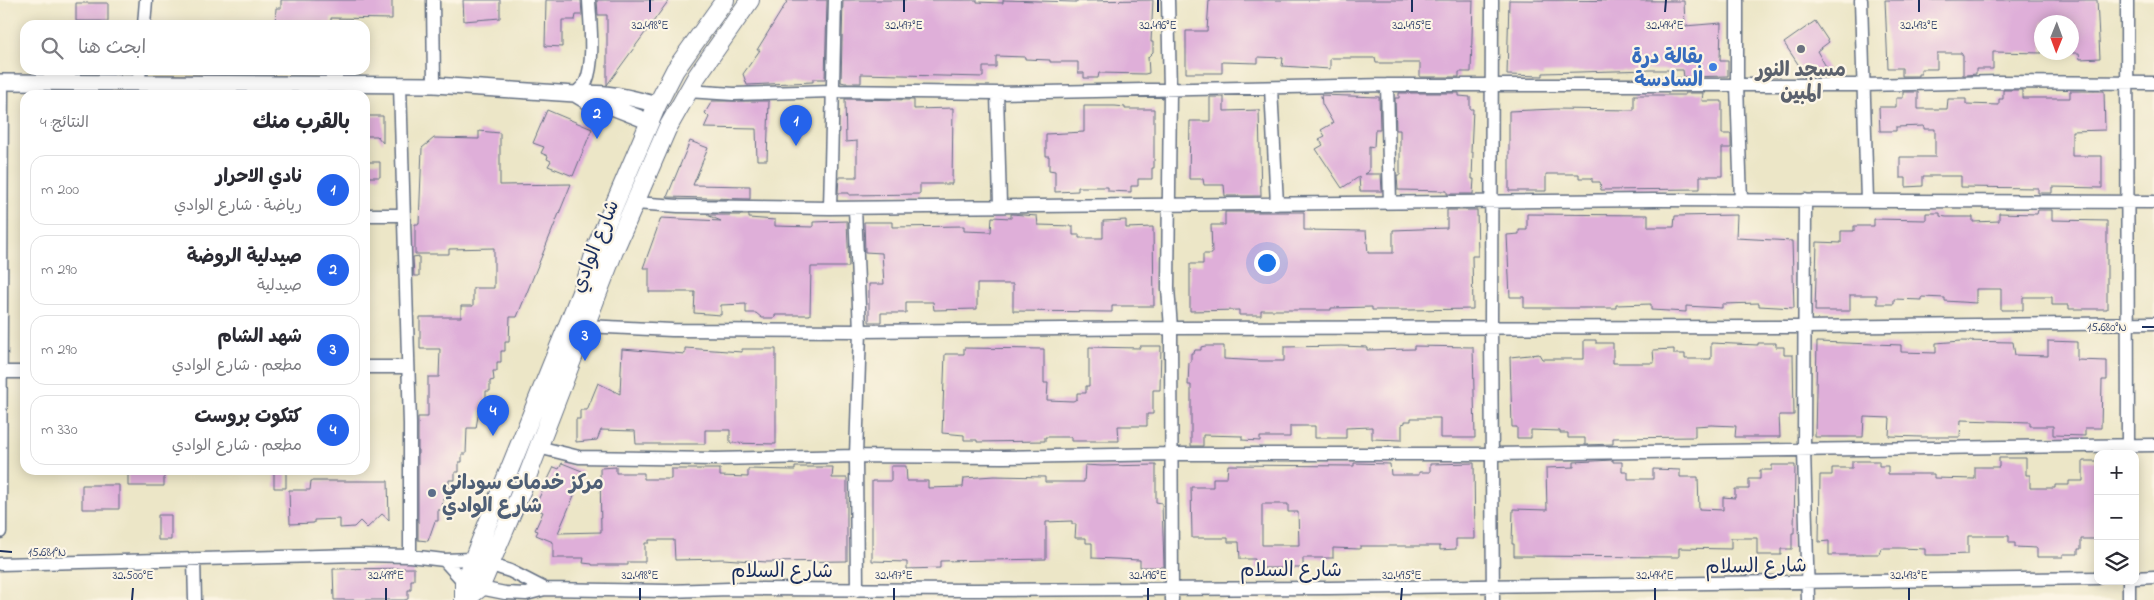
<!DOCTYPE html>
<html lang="ar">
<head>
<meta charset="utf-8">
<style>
	:root { --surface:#fff; --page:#f7f7f7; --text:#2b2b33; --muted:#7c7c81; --line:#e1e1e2; --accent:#2563eb }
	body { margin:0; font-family:"Indie Flower","Playpen Sans Arabic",sans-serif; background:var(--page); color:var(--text); direction:rtl }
	.controls { position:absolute; right:15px; bottom:15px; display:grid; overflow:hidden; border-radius:10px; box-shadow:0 2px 12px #0003 }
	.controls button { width:45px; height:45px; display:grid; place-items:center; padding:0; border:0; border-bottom:1px solid var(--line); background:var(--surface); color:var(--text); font:25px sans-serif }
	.compass { position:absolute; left:2034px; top:15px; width:45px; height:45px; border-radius:50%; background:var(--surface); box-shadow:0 2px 12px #0003; rotate:181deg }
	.you { position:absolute; left:1266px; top:262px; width:18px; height:18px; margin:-12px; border:4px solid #fff; border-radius:50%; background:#1a73e8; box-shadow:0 0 0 8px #1a73e833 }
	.badge { display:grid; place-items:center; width:32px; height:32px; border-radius:50%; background:var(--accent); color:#fff; font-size:16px; font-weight:700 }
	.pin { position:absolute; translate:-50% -41px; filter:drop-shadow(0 1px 2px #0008) }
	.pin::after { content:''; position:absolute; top:26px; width:18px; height:15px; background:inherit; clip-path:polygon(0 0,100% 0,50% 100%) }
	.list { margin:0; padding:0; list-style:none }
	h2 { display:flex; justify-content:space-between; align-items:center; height:65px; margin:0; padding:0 20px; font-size:21px }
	h2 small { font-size:16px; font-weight:400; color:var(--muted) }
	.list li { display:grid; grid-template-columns:32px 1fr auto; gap:15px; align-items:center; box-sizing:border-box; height:70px; margin:0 10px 10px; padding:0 10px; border:1px solid var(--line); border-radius:15px }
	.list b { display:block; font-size:19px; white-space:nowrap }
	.list p { margin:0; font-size:16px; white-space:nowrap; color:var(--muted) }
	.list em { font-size:16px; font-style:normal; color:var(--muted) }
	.icon { flex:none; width:28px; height:28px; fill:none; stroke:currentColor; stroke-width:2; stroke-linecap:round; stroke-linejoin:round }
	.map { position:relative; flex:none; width:2154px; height:600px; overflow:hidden; direction:ltr }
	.search { position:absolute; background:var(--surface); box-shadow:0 2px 12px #0003; left:20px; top:20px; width:350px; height:55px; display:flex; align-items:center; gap:12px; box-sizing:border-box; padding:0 18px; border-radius:15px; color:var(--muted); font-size:19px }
	.panel { position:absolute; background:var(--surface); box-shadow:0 2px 12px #0003; left:20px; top:90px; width:350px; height:385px; border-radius:15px; direction:rtl }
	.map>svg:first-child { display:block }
	.building { fill:#dfafd9; fill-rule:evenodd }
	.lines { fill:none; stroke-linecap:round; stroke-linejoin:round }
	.minor-casing { stroke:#646f83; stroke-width:15 }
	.tertiary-casing { stroke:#646f83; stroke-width:18 }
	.secondary-casing { stroke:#646f83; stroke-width:20 }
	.minor { stroke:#fff; stroke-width:12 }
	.tertiary { stroke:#fff; stroke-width:15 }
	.secondary { stroke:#fff; stroke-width:18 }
	.ticks { fill:none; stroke:#1b2f5e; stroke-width:2 }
	.worship-dot { fill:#6b7280; stroke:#fcf5e5; stroke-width:2 }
	.shop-dot { fill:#3f7fe0; stroke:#fcf5e5; stroke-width:2 }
	.service-dot { fill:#5c6f8a; stroke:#fcf5e5; stroke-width:2 }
	.labels { text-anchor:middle; stroke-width:4.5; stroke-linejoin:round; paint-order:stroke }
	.shop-label { font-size:20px; font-weight:bold; fill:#366cbe; stroke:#fcf5e5; text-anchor:end }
	.worship-label { font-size:20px; font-weight:bold; fill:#5b616d; stroke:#fcf5e5 }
	.street-label { font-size:20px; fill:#1b2f5e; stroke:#fcf5e5 }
	.service-label { font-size:20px; font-weight:bold; fill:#4e5e75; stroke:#fcf5e5; text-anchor:start }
	.ticks-label { font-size:12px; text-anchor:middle; fill:#1b2f5e; stroke:#fcf5e5; stroke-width:4.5; stroke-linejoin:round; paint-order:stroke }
</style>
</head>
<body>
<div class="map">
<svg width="2154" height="600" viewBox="0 0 2154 600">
	<rect width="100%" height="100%" fill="#fcf5e5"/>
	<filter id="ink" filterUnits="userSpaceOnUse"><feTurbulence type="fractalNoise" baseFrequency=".02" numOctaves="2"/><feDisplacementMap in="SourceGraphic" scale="10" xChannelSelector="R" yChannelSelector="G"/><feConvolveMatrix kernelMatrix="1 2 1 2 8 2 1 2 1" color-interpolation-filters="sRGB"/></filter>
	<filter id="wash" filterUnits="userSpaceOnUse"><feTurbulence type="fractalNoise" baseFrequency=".0096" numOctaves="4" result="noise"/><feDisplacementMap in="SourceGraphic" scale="20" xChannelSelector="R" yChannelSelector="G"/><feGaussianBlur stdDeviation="1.12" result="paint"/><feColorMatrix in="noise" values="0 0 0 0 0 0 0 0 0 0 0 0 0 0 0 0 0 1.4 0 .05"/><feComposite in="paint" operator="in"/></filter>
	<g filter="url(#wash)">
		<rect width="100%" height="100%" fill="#ece6c7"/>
		<g id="blocks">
			<path class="building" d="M281 0H392V19L331 18V23H325V25H275L276 8H281Z
				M463 0H500V18L464 21Z
				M546 0H581L582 15H576L575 20H562V47L545 46Z
				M597 0H669L607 85V15H598Z
				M788 0H827L825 79H813V82L747 85 743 74 760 50H757Z
				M843 0H977V2L1003 3V0L1076 2V1L1153 0 1151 42H1153V52L1148 57 1149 73 1145 74 1099 73 1098 78H1084V73H1078V62H1050V60L1025 59V57L996 56V67H983V77L861 74V83H845L841 82Z
				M1209 0H1473L1471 72H1459V77H1420V63H1376L1375 58H1330V69L1282 66 1283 58 1258 57V63L1222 62V73H1186V31H1207Z
				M1509 0 1684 1 1685 26 1721 23 1720 61H1728V76L1684 77 1683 70H1651L1543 73V76L1507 75Z
				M1885 0H2097L2100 58 2080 59 2079 53H2072V22H2042V53L1993 52V69H1976V74L1966 75H1963V56L1961 53H1937V69H1921V74H1918V76H1902V68H1888Z
				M76 3H108V21H76Z
				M1815 21 1829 42 1817 51 1828 70 1827 77H1802V70L1784 43Z
				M2003 90H2022V98H2070V91H2104L2105 130 2072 131V156H2102V188L2052 187V193H2038V188L1961 187V176H1923V186L1906 187V178H1900V157H1935V129H1924V126L1896 127V131H1880L1879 107H1896V98H1903V92H1918V109H1947L1948 99H1966V104L1999 105V99H2003Z
				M1399 93H1459V96L1470 97V109H1473L1471 152H1473L1472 179H1474L1473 194H1447V191L1398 190 1397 175H1400V130H1396L1395 98H1399Z
				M1685 93H1703L1702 101H1722V134H1731V148H1722V176H1700V189L1601 190 1600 182H1592V178H1579V174H1546V191H1509V111L1555 109 1634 110V95H1685Z
				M1321 95 1379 97 1380 130H1375L1374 147 1369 146V171L1364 174H1381L1382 191H1360L1359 177 1342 188 1316 149 1323 145 1319 139 1325 136 1321 130 1333 123 1322 104Z
				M1210 97H1224V111L1259 110 1261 196H1225L1224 185H1204L1203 179H1189L1190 121H1210Z
				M845 99 914 100V109L953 108 952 184H920V194L849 195V193H838L839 177H857V141L846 142Z
				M712 101H769L767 160H757L756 129 704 128 709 117 705 113Z
				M1084 106H1115L1125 107V109H1154V168H1152V179H1138V186H1131V192L1108 191V187H1078V191L1055 192V171L1049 170V156H1046V134L1084 132Z
				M547 110 592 129 573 176 548 166 551 161 547 159 548 156 541 153 544 147 533 143Z
				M365 116H383V143L377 136H365Z
				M479 131 500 133V185L571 184 517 317H510L509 342H505V351H501V362H497V371H493L494 380 490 381V391H486V401H482L483 410H479L476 428H467L466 454H462V462H459V472H455V480H449V499H443L442 510H438V521H435L428 541 418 540V417H428V377H439L440 349H420V317H461V306H473V288H494V248L449 249V254H415V224H419L422 148 434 138 479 139Z
				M690 141 708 148 693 185 750 186V199L667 197Z
				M365 162H380V177H365Z
				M1447 210H1477L1478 256H1472L1473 309 1409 310H1372V307L1331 308V310H1261V315H1239V310L1190 311V264H1203V254H1212L1211 225H1225V212H1304V230L1366 231 1368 253H1393V230L1447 228Z
				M2038 210H2052V220L2107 221V309H2069V305H2052V297H2023V310H2001V289H1976V303L1945 301V298L1922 297V300L1894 299V304H1877V295H1850V311H1815L1817 242 1841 243V231H1854V226H1874V219L1926 220V213H1940V216L1946 217H1973V222L1999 221V213L2037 214Z
				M1011 214 1037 216 1038 225 1073 226V235H1079V238H1103V221L1126 220V228L1153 227 1154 306H1112V312L1013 311V284H977V309L934 310 933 302H906V313H881V322H869V284H884L882 253 865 252 864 222H892V227L964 226V231L991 232 992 217 1011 218Z
				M1527 214 1648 215V227H1674L1675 216 1737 215 1736 238 1792 241 1794 308 1759 306V303L1722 304V308L1686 306V312L1651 310V304L1616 305V308H1524V297H1510L1507 235 1519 234V230H1527Z
				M707 215H749V218L775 220V226L813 227V222L847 221 849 267H811L810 315H775V318H762L756 313H746V304L721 305V315L694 313 695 292H649V268H643L661 218 721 221Z
				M419 256V276H414L413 257Z
				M1584 340H1596V343H1613V363H1654L1653 350 1674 349V354H1685V359H1711V343L1758 345V343H1776V347H1784V355H1793L1794 415H1779L1780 437H1735L1736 426 1711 425 1695 426V437L1613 438V444L1585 445V438H1568V433H1560V431L1531 430V438H1517V427H1512L1510 357 1539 354 1542 359H1584Z
				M1961 341 2013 342 2015 355 2048 356V341L2077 342V360L2107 361V380H2102L2101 428H2085V436L2053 435V426H2030V422L1961 420 1960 437H1921L1889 436 1890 418 1864 417 1863 437H1815L1817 342 1901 345V352L1936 353V343Z
				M1140 346H1161L1160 390H1153V414H1147V426H1118L1119 441H1071V437H1045V441L977 442V440H964V435L942 433 945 354H964V348L1044 349V383H1048L1047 400 1073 401 1077 399V393H1086V386H1089V347L1140 348Z
				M1205 346H1224V359L1261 361H1284V347L1341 346 1367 347V350L1414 349V346L1473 347 1475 438H1440V418H1411V421H1405V423L1402 424V440L1372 439V427L1346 428V438H1315V426H1290V437H1260V441L1242 440V436L1203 435V446H1191V385H1188L1189 362H1191V353H1194L1195 350H1201V347Z
				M685 348 742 352V349H776V444L730 443V430H705V444H636L635 431 601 430 597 440 576 442V419H580V410H587L598 383 620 394 622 349 685 354Z
				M1999 458H2026V475H2030V488H2055V485H2069V481H2083V461H2098V539H2081V549H2078V554H2063V557H2037V548L2015 547V543H2009V536H1968V554L1940 555H1925V549L1900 548H1881L1879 554H1863V555H1829V541L1819 542 1820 475H1832V468H1852V461H1879V466H1888V474H1934V478L1975 479V467H1999Z
				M1613 460V462H1622V472H1628V479H1653V469L1680 470V477H1698L1699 509 1723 510V497L1735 498V489H1749V479H1760V470H1772V465H1795L1794 533H1792V549H1781V555H1757V538H1731V549L1679 548V557L1514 556V544H1512L1513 509 1547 510 1546 468 1574 467V462Z
				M562 463 582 471V477L558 533 601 532 600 468 616 467V473H644V479H671V469H720V476L748 477V469L795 470V467H833L832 478H847V561L767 562 723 559 675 560 674 540H649V543H645V562H628V565H592V564L583 563 584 558H553V542L536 535 538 531 535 530 543 512 534 508 554 467 559 469Z
				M1354 463 1390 464 1391 475H1419V472H1430V464L1474 463 1475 539H1456V549L1440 550V546H1360V549L1333 548V558H1303V568H1255V559H1240L1239 542H1228V538H1192L1191 487H1213V478H1227L1228 465 1354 466ZM1262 504H1288V512H1298L1299 545H1262Z
				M1085 465 1102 466 1156 465V502L1162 503 1164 567H1140V560L1092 558V543H1086V538H1075L1076 524H1072V521L1046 522V559L940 561V568L907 569V562L872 561V481H891V466H906L907 481H928V488L963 487 964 478 994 476 1045 477V482H1084Z
				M128 470H164V486H128Z
				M274 470H286V488H274Z
				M311 481H388L389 520 382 514 367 528 360 521 354 527 340 528V519L314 520V523L290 524 289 490H310Z
				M82 485H119V509H82Z
				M158 515H171V540H158Z
				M414 568V580H411V590H408V599L404 600H334L333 569Z"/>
		</g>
	</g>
	<g filter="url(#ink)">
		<use href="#blocks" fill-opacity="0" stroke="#646f83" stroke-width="1"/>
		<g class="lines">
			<g class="minor-casing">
				<path id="minor" d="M433 0 434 85
					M1168 0 1170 90 1168 288 1171 328 1172 600
					M1492 0 1491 327 1493 600
					M1737 0V85L1741 201
					M1861 0 1867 201
					M2127 0 2128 454
					M144 25 146 0
					M138 84 140 70
					M317 85V95
					M400 85 410 424V556
					M1387 85 1390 203
					M1271 88 1277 204
					M687 91 734 94 832 91 997 93 1387 85H1864L1999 82 2154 83
					M997 93 1000 205
					M575 94C579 90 584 86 586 82 595 61 590 23 589 0
					M1805 200 1804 450 1808 600
					M635 203 678 206 830 208 1656 200 2154 202
					M830 208 835 0
					M855 208 860 331 856 456 857 590
					M365 215H403
					M585 326 672 330 860 331 1171 328 1805 327 2154 323
					M365 367H407
					M1 372H25
					M538 447 579 457 716 459 856 456 1003 457 1172 454H1492L2154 445
					M0 532 2 82
					M194 560 195 600
					M444 560 464 582 480 588 505 593 526 594 545 589 668 591 729 589 974 590 1329 588 2098 578
					M0 564 360 555 410 556 444 560 473 559 510 571 545 589
					M2135 578 2154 577
					M2129 581V600"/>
			</g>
			<g class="tertiary-casing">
				<path id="tertiary" d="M0 82 434 85 575 94C604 91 630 97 657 105
					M575 94 590 103 612 107 650 122"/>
			</g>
			<g class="secondary-casing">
				<path id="secondary" d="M464 600V582L588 275 597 245 657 105 675 70 725 0
					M465 600 480 588 525 482 614 251 667 129 697 76 750 0"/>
			</g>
			<use href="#minor" class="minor"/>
			<use href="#tertiary" class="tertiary"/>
			<use href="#secondary" class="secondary"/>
		</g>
	</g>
	<path class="ticks" d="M650 12V0M904 12V0M1158 12V0M1412 12V0M1665 12 1666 0M1919 12V0M2142 327H2154M0 551 12 552M132 600 133 588M386 600V588M640 600V588M894 600V588M1148 600V588M1401 600 1402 588M1655 600V588M1909 600V588"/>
	<circle class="worship-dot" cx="1801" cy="49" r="5"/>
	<circle class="shop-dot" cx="1713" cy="67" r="5"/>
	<circle class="service-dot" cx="432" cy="493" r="5"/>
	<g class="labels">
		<g class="shop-label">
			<text x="1703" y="63">بقالة درة<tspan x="1703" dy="23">السادسة</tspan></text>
		</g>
		<g class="worship-label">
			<text x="1801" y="76">مسجد النور<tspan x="1801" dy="23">المبين</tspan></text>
		</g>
		<g class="street-label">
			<text transform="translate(594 246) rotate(-68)" y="7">شارع الوادي</text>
			<text transform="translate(1756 565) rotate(-1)" y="7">شارع السلام</text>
			<text x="1291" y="576">شارع السلام</text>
			<text x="782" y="577">شارع السلام</text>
		</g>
		<g class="service-label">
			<text x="442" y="489">مركز خدمات سوداني<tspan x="442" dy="23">شارع الوادي</tspan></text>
		</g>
	</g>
	<g class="ticks-label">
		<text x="650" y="29">32.498°E</text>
		<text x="904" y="29">32.497°E</text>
		<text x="1158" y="29">32.496°E</text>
		<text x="1412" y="29">32.495°E</text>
		<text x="1665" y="29">32.494°E</text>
		<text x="1919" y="29">32.493°E</text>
		<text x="2107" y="331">15.680°N</text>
		<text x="47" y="556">15.681°N</text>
		<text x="133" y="579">32.500°E</text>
		<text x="386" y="579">32.499°E</text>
		<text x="640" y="579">32.498°E</text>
		<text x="894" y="579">32.497°E</text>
		<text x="1148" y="579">32.496°E</text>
		<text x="1402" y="579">32.495°E</text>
		<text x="1655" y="579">32.494°E</text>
		<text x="1909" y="579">32.493°E</text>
	</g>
</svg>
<div class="controls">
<button>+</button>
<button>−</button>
<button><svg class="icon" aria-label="layers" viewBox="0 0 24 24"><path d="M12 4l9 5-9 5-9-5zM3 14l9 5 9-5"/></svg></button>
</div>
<svg class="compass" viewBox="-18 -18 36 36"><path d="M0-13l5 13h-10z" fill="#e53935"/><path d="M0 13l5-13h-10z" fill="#7c7c81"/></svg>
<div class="you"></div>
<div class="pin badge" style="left:796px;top:146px">1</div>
<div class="pin badge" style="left:597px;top:139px">2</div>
<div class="pin badge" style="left:585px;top:361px">3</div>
<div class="pin badge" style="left:493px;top:436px">4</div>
<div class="search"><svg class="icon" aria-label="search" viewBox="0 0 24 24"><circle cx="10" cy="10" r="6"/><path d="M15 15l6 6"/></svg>ابحث هنا</div>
<section class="panel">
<h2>بالقرب منك<small>النتائج: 4</small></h2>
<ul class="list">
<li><span class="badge">1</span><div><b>نادي الاحرار</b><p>رياضة · شارع الوادي</p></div><em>200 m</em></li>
<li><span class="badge">2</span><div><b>صيدلية الروضة</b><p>صيدلية</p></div><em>290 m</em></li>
<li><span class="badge">3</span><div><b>شهد الشام</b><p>مطعم · شارع الوادي</p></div><em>290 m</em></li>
<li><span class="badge">4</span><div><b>كتكوت بروست</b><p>مطعم · شارع الوادي</p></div><em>330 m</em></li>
</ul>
</section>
</div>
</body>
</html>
